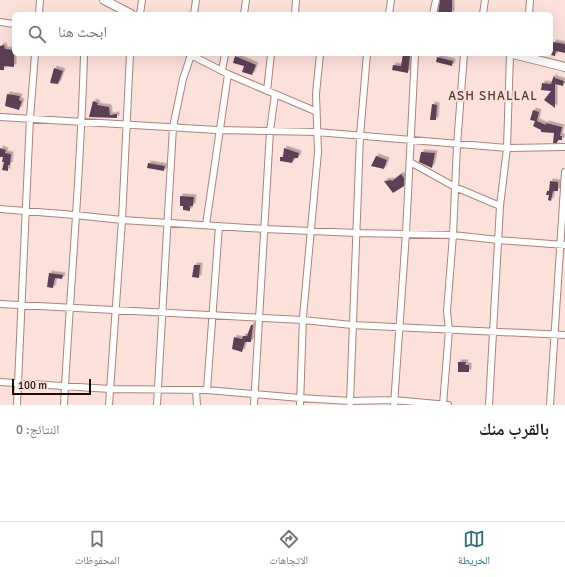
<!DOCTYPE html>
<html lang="ar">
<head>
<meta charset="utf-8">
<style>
	:root { --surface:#fff; --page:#f6f6f6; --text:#202124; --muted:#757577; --line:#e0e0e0; --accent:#296f7d }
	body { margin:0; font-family:Signika,"Noto Naskh Arabic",sans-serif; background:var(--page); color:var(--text); direction:rtl }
	.scale { position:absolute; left:12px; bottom:10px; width:79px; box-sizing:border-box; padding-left:4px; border:2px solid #1c0d0a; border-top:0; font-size:11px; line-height:14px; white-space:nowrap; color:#1c0d0a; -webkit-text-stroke:3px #fce1da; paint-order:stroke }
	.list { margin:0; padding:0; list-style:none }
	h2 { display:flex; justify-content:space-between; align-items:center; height:52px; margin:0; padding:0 16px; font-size:17px }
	h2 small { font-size:13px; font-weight:400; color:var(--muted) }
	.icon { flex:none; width:22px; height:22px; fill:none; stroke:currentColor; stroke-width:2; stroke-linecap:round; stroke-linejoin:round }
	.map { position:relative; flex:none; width:565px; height:405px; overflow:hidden; direction:ltr }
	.search { position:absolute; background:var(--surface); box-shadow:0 4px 16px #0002; left:12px; right:12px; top:12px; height:44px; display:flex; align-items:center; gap:10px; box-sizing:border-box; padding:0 14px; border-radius:6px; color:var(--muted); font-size:15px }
	.sheet { height:116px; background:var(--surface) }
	nav { display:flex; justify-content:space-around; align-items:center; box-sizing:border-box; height:56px; border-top:1px solid var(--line); background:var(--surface); font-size:11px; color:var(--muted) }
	nav a { display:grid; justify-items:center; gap:2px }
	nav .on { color:var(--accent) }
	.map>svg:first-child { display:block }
	.building { fill:#5c4057; filter:url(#shadow) }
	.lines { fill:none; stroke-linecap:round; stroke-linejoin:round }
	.street-casing { stroke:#ac837a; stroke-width:8 }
	.secondary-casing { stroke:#ac837a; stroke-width:10 }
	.street { stroke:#fff; stroke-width:6 }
	.secondary { stroke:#fff; stroke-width:8 }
	.labels { text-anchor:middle; stroke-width:4; stroke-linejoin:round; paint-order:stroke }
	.quarter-label { font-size:13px; letter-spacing:1px; fill:#5c3831; stroke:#fce1da }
</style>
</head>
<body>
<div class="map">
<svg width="565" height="405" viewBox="0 0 565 405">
	<defs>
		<filter id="shadow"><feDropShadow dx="2.5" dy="-2.5" stdDeviation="0" flood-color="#0004"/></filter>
	</defs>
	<rect width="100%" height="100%" fill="#fce1da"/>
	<path class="building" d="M440 0H452V14L438 13Z
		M553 42 565 44V53L556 51 555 56 551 55Z
		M4 45 5 49 14 50V67L4 66V70H0V46Z
		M403 54H410L408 73 392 70 393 65 401 66Z
		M235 56 256 65 252 75 242 72 244 66 233 63Z
		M437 57 453 61 452 66 436 62Z
		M54 68 63 71 58 84 50 83Z
		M554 75 555 78 564 81 563 86 555 84V108L544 100 551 91 541 90 542 83 551 84Z
		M7 94 20 96 19 100 22 101 19 110 5 106Z
		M93 101 98 103 97 105 109 107 110 115 117 114V118L89 117Z
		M432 104 437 105 436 120H430Z
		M533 110 539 112 537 121 546 125V123L562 127 560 136H562V140H558L557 143H553L554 133 541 132V130L533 126 535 121 530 120Z
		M0 148 6 150 5 153 11 154 10 165H8V171L2 170 4 162H2L3 157H0Z
		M284 148 299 153 298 158H294L292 163 280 161V157H283Z
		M421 152 435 153 432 168 419 162Z
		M376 156 387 160 384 169 371 166Z
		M148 163 165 166 164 171 147 168Z
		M401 174 404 178V186L393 193 384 181 391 180 392 181Z
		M550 181 558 182V191H553L551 201 548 200 549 195H546L547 191H549Z
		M180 196 194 197 193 206H190V211L183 210V206H180Z
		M194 265H200L199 278 192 277Z
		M49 273 63 275 62 279 55 278 53 288 47 287Z
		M251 325H253L251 342H245L242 352 232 349 234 337 242 339 243 336H247Z
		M458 362H466L465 365H469V372H458Z"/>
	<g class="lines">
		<g class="street-casing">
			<path id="street" d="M39 14 40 0
				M140 14 142 0
				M194 14 196 0
				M244 14 246 0
				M295 14 296 0
				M389 14 391 0
				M433 14 436 0
				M483 14 485 0
				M529 14 530 0
				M0 22 14 24
				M189 54 228 74 315 111
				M222 71 225 54
				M267 91 271 54
				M0 117 217 130 317 132 507 148 565 147
				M410 162 455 187 500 206
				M0 209 75 215 122 220 265 229 357 233 453 235 498 240 565 245
				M206 225 228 74
				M0 304 303 320 352 325 565 335
				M0 382 110 389 207 390 300 398 350 401 394 400 448 405
				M196 390 197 405
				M207 390 219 226
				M350 403 360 136 367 54
				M17 405 30 118 35 54
				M64 405C70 288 81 171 84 54
				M109 405 122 220 130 54
				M157 405 173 127 183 79 191 55
				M254 405 270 131 275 94
				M300 405 303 317 318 152 316 94 320 54
				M394 405 406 233 415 54
				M443 405 449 330 447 311 453 235 457 145 464 54
				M489 405 500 206 507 148 510 54
				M550 405 565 172"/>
		</g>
		<g class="secondary-casing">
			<path id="secondary" d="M104 0 131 14
				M513 54 565 67"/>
		</g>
		<use href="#street" class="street"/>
		<use href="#secondary" class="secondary"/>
	</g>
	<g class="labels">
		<g class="quarter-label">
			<text x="493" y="100">ASH SHALLAL</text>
		</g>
	</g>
</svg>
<div class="scale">100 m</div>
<div class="search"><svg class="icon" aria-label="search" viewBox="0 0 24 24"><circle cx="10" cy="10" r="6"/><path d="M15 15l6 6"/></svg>ابحث هنا</div>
</div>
<section class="sheet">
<h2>بالقرب منك<small>النتائج: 0</small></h2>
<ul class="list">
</ul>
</section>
<nav>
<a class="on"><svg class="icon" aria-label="map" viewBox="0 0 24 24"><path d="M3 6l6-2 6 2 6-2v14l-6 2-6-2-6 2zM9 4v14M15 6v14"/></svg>الخريطة</a>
<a><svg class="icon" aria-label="directions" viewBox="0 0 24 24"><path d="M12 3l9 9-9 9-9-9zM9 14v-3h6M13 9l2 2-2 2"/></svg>الاتجاهات</a>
<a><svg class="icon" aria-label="saved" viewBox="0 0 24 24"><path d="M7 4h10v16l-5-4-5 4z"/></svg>المحفوظات</a>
</nav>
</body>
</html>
